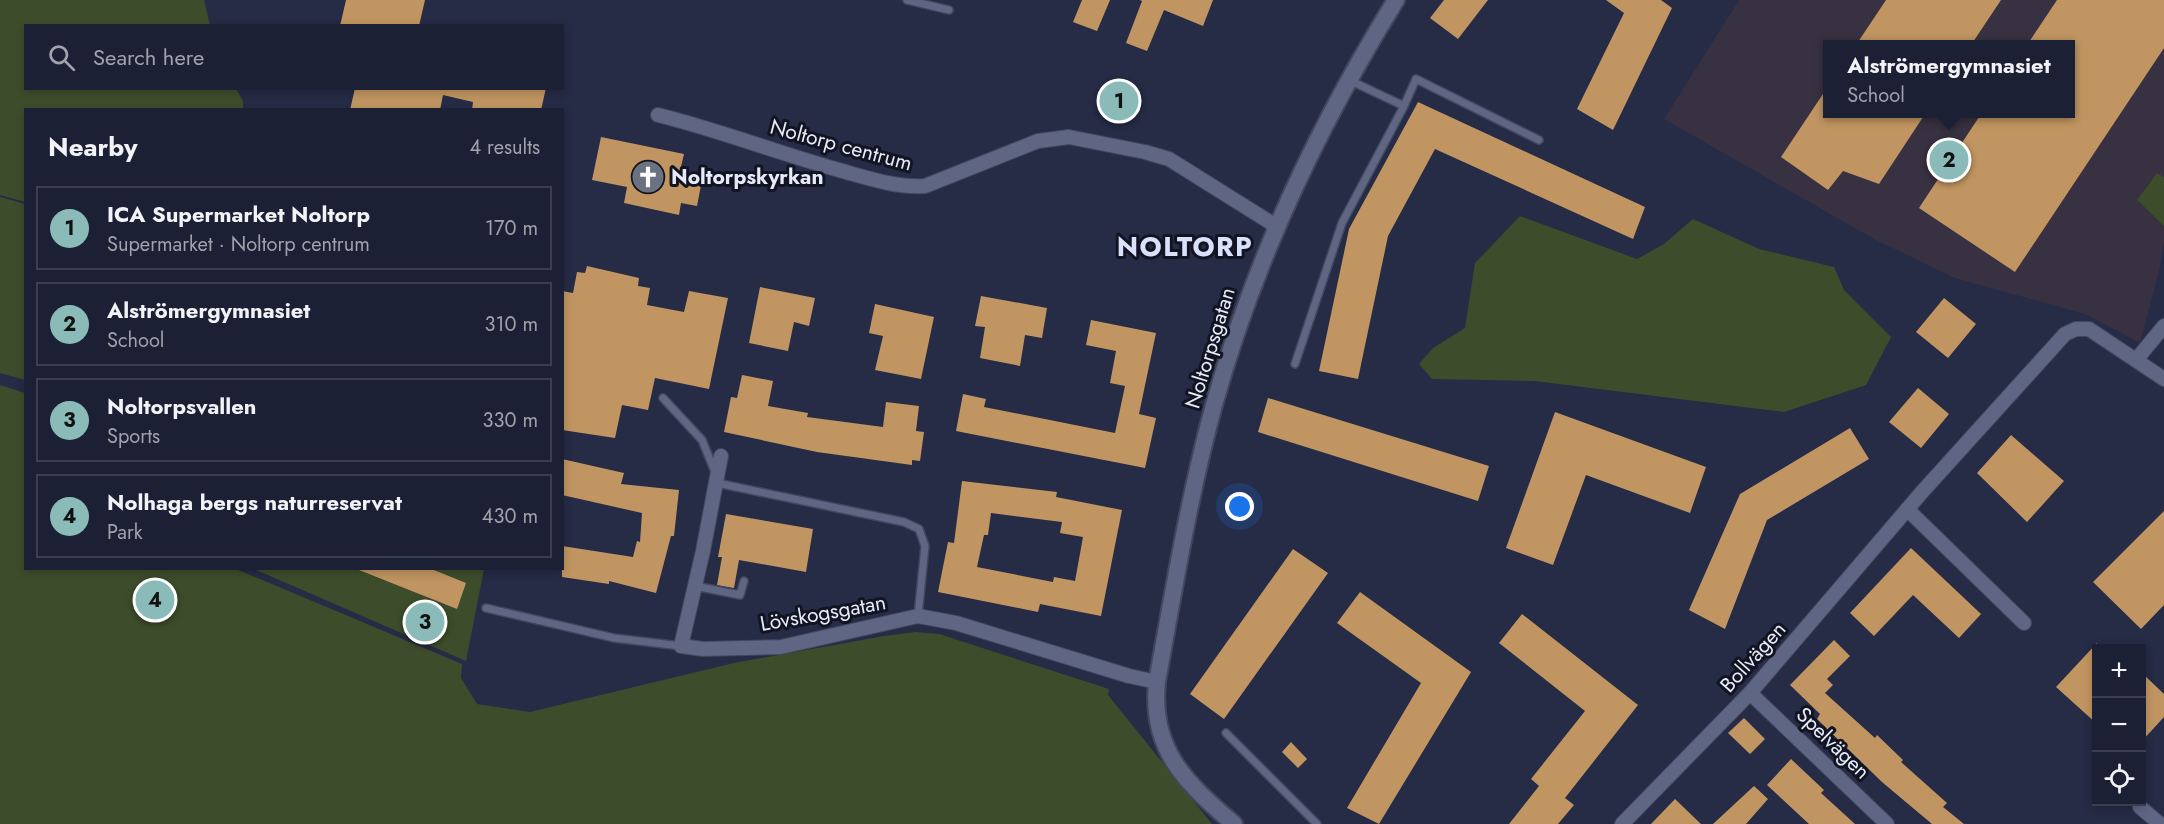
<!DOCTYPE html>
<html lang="en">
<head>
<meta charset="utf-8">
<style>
	:root { --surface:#1c2034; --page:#292d40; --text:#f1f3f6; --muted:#a0a3ac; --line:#3a3e4f; --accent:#8bbbb9 }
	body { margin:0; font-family:Jost,sans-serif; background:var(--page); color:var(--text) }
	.controls { position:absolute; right:18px; bottom:18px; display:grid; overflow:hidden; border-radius:0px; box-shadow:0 3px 9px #0003 }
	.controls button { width:54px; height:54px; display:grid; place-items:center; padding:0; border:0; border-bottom:2px solid var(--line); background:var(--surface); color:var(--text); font:30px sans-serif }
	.you { position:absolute; left:1240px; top:507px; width:21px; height:21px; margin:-15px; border:4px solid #fff; border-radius:50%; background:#1a73e8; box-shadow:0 0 0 9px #1a73e833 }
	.badge { display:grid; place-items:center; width:39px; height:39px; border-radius:50%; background:var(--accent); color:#111; font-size:20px; font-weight:700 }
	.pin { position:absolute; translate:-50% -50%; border:3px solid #fff; box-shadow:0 2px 6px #0006 }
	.popup { position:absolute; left:1823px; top:40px; width:252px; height:78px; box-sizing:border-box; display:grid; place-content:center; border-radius:0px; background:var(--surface); filter:drop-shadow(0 2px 4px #0005); font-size:20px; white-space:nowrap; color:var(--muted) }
	.popup b { font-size:22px; color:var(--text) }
	.popup::after { content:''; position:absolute; left:50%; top:100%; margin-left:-12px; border:12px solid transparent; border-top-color:var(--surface) }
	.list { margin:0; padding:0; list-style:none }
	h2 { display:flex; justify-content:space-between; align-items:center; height:78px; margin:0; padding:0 24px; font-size:26px }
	h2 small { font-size:20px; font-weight:400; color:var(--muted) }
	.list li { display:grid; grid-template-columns:39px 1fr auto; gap:18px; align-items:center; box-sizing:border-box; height:84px; margin:0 12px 12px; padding:0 12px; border:2px solid var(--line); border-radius:0px }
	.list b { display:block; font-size:22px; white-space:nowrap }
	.list p { margin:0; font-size:20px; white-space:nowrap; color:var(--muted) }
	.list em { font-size:20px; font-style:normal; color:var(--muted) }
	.icon { flex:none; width:33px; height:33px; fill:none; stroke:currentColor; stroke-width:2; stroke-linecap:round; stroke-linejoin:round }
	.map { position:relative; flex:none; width:2164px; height:824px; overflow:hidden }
	.search { position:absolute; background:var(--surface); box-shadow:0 3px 9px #0003; left:24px; top:24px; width:540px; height:66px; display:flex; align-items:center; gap:15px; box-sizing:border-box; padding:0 21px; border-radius:0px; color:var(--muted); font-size:22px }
	.panel { position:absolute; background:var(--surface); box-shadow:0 3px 9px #0003; left:24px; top:108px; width:540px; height:462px; border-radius:0px }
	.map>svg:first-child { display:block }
	.education { fill:#383141; fill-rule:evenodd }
	.green { fill:#3d4d2b }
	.building { fill:#c19561; fill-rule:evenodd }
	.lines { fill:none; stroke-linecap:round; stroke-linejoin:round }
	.service-casing { stroke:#43475d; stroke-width:10 }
	.minor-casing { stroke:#43475d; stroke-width:16 }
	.tertiary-casing { stroke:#43475d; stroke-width:20 }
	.service { stroke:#5e6684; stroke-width:7 }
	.minor { stroke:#5e6684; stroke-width:14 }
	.tertiary { stroke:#5e6684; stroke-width:16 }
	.labels { text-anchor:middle; stroke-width:6; stroke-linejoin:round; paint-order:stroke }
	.street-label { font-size:21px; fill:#e6ebfc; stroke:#121521 }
	.poi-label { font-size:21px; font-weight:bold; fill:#e6ebfc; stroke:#121521; text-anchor:start }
	.district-label { font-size:27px; font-weight:bold; letter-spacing:1.5px; fill:#d9e1fd; stroke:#121521 }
</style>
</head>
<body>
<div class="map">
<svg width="2164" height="824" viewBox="0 0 2164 824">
	<rect width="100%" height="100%" fill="#262b46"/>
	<path class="education" d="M1739 0H2164V177L2157 173 2137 200 2164 226V242L2159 271 2140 343 2085 314 1955 278 1874 239 1664 119ZM1828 45H2070V114H1828Z"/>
	<path class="green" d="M0 0H204L210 25 26 26V88L236 89 243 101V109L26 110 25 202 0 195Z
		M2157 173 2164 177V226L2137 200Z
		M0 197 25 204V380L0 373Z
		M1520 216 1637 259 1664 244 1693 219 1759 249 1834 267 1844 290 1891 337 1866 385 1784 412 1535 381 1432 379 1419 364 1433 348 1465 328 1475 263Z
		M0 385 25 393 26 568 236 569 462 664 461 678 477 704 530 712 734 663 884 636 916 632 939 634 1109 689 1108 695 1212 824H0Z
		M254 569H484L466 661Z"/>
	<path class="building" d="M346 0H425L419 26H340Z
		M1082 0H1110L1097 31 1073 22Z
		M1140 0H1213L1203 26 1164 10 1147 51 1126 43 1142 1Z
		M1444 0H1488L1458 39 1430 18Z
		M1606 0H1661L1672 8 1613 130 1577 109 1624 13Z
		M1886 0H2001L1971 45H1856Z
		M2057 0H2164V48L2015 272 1919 208 1981 114H2070V45H2027Z
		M355 88H546L541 110H472L473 102 443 95 440 110H350Z
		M1827 88V114H1925L1879 184 1843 171 1828 190 1781 157Z
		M1418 102 1645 207 1633 239 1435 149 1388 236 1358 379 1319 371 1349 229Z
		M601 137 684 154 680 171 703 175 697 206 681 203 679 215 624 203 627 187 592 180Z
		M587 266 639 278 638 286 650 288 647 305 684 312 689 291 728 298 709 389 655 378 648 410 622 405 615 438 562 430V291L573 293 577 272 585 273Z
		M760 287 815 298 809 326 794 322 788 351 749 343Z
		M981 296 1047 308 1042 338 1025 335 1020 366 980 358 985 327 975 326Z
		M1944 298 1976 324 1948 358 1916 332Z
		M875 304 934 317 921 379 875 370 883 336 869 333Z
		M1091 320 1156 333 1139 414 1156 418 1145 468 956 431 963 394 986 399 984 407 1115 433 1125 386 1110 383 1116 351 1086 345Z
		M742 375 773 381 768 406 808 413 807 417 883 427 886 402 919 406 916 431 924 432 920 461 912 460V465L817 452 724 432 731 397 737 398Z
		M1918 388 1949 414 1921 448 1889 422Z
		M1268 398 1489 466 1478 501 1258 432Z
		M1555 412 1706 467 1690 513 1586 475 1553 565 1506 548Z
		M1850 428 1869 459 1767 520 1725 629 1689 610 1740 494Z
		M2011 435 2064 481 2027 522 1977 473Z
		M562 459 624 473 621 484 679 490 674 536H671L656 593 609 581V584L562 577V546L633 557 637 541 640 542 642 513 562 495Z
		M962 481 1057 492 1056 497 1122 510 1101 616 1040 604 1038 612 938 592 948 542 954 543ZM991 513 1062 522 1060 533 1083 537 1075 581 1054 577 1053 582 977 567 984 535H988Z
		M2164 511V605L2141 629 2093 582Z
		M726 514 813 529 806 572 739 560 734 588 717 585 722 557H718Z
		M1911 548 1981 614 1959 638 1913 595 1874 636 1850 613Z
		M1293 549 1328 573 1224 719 1190 694Z
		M354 568H429L466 583 457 609Z
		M1360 592 1471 672 1379 824 1347 808 1421 683 1337 623Z
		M1522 614 1638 705 1565 798 1574 805 1558 824H1509L1539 786 1531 779 1585 711 1499 643Z
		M1834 640 1850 656 1827 679 1833 685 1825 693 1875 738 1877 735 1903 760 1901 762 1947 803 1943 807 1964 824H1932L1882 782 1817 719 1820 714 1790 685Z
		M2097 643V724L2056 687Z
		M2142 673 2164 694V717L2142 741Z
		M1744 718 1765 739 1750 754 1728 733Z
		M1291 742 1307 759 1298 768 1282 752Z
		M1791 759 1824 790 1821 793 1855 824H1809L1767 785Z
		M1754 786 1768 799 1746 824H1713Z
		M1675 799 1701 824H1651Z"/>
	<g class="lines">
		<g class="service-casing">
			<path id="service" d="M907 0 949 10
				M1404 106 1416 79 1539 140
				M1295 364 1342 223 1404 106 1351 81
				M663 398 702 440 715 472
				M717 483 904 522 919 529 925 546 918 616
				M695 586 740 595 744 581
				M486 608 614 638 681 646
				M1226 733 1317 824"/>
		</g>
		<g class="minor-casing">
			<path id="minor" d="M658 115C719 130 778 153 839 170 868 178 896 188 925 186L1038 141 1069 137 1145 152 1169 159 1276 226
				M2136 360 2164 326
				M721 456 703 551 681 646 703 649 781 647 918 616 956 623 1129 676 1157 682
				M1907 509 2024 623
				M1750 693 1887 824
				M2140 807 2160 824
				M1622 824 1750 693 1922 492 2065 334 2076 329H2089L2164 379"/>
		</g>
		<g class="tertiary-casing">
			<path id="tertiary" d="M1234 824C1186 783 1150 750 1157 682 1174 589 1189 496 1214 405 1254 262 1318 126 1396 0"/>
		</g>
		<use href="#service" class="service"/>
		<use href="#minor" class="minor"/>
		<use href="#tertiary" class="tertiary"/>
	</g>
	<defs>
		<g id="church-disc" transform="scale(1.725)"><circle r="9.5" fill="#6b7280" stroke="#121521"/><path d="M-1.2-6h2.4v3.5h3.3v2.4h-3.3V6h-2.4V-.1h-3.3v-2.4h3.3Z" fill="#fff"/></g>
	</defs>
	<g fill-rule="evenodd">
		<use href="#church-disc" x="648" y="177"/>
	</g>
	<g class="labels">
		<g class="street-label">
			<text transform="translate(841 145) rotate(15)" y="7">Noltorp centrum</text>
			<text transform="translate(1210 348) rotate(-73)" y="7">Noltorpsgatan</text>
			<text transform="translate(823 613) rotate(-10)" y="7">Lövskogsgatan</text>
			<text transform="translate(1753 657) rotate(-48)" y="7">Bollvägen</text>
			<text transform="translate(1833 743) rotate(44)" y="7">Spelvägen</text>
		</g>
		<g class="poi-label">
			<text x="671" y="184">Noltorpskyrkan</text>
		</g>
		<g class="district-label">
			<text x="1185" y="256">NOLTORP</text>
		</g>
	</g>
</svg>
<div class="controls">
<button>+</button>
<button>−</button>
<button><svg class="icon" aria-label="locate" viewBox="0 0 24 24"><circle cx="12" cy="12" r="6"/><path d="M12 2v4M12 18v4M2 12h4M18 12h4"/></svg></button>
</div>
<div class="you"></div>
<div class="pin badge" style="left:1119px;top:101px">1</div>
<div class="pin badge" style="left:1949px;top:160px">2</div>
<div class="popup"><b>Alströmergymnasiet</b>School</div>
<div class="pin badge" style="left:425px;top:622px">3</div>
<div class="pin badge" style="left:155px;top:600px">4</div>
<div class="search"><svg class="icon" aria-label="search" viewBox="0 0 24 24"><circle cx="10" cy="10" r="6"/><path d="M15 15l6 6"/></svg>Search here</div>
<section class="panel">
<h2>Nearby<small>4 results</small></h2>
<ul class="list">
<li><span class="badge">1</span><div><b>ICA Supermarket Noltorp</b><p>Supermarket · Noltorp centrum</p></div><em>170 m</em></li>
<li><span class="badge">2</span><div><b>Alströmergymnasiet</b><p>School</p></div><em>310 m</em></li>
<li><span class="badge">3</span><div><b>Noltorpsvallen</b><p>Sports</p></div><em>330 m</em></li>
<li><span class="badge">4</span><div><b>Nolhaga bergs naturreservat</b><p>Park</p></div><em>430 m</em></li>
</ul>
</section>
</div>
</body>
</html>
